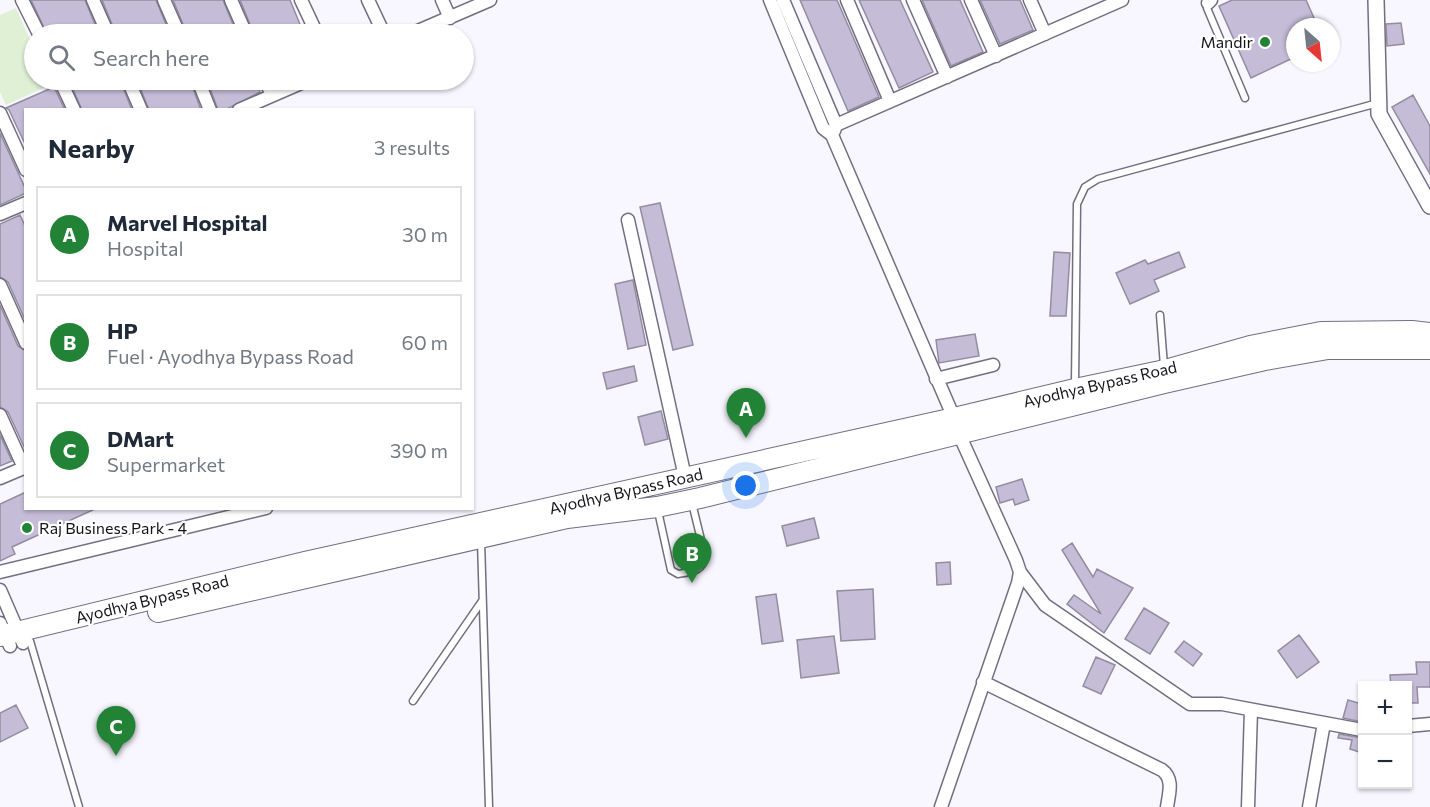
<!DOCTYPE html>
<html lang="en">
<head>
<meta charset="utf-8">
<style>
	:root { --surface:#fff; --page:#f2f2f3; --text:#1f2937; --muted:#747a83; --line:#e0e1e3; --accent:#228336 }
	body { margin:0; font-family:Commissioner,sans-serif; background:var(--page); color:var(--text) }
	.controls { position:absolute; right:18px; bottom:18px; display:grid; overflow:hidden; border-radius:0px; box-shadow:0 2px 4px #0004 }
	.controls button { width:54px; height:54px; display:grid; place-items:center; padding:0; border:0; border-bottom:2px solid var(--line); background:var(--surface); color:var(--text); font:30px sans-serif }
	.compass { position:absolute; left:1286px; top:18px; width:54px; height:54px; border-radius:50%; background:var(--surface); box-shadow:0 2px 4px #0004; rotate:153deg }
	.you { position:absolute; left:746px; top:486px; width:21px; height:21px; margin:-15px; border:4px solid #fff; border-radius:50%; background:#1a73e8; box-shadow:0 0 0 9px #1a73e833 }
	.badge { display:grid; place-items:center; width:39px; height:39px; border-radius:50%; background:var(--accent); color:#fff; font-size:20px; font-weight:700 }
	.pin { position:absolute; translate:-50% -50px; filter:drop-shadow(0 2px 3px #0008) }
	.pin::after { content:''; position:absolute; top:32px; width:21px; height:18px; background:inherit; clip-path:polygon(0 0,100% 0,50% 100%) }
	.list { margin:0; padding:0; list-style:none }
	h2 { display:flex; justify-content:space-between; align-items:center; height:78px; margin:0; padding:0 24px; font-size:26px }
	h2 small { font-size:20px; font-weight:400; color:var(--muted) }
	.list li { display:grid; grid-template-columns:39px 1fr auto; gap:18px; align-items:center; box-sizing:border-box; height:96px; margin:0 12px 12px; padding:0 12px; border:2px solid var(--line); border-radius:0px }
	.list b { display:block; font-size:22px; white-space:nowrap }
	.list p { margin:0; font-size:20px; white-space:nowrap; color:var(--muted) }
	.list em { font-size:20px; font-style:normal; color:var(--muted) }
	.icon { flex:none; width:33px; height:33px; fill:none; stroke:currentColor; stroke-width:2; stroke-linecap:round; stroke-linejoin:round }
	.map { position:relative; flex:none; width:1430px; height:807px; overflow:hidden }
	.search { position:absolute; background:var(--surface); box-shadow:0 2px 4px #0004; left:24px; top:24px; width:450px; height:66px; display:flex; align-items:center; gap:15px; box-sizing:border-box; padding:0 21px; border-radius:33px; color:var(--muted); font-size:22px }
	.panel { position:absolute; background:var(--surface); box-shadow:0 2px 4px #0004; left:24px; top:108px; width:450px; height:402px; border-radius:0px }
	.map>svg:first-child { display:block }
	.green { fill:#dff0d5 }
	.building { fill:#c5bcd8; stroke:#938da0; stroke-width:1.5 }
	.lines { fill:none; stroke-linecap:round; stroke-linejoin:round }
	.service-casing { stroke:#736e80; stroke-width:9 }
	.minor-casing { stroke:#736e80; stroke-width:15 }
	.tertiary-casing { stroke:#736e80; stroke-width:18 }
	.primary-casing { stroke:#736e80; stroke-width:22 }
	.service { stroke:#fff; stroke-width:6 }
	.minor { stroke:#fff; stroke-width:12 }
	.tertiary { stroke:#fff; stroke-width:15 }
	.primary { stroke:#fff; stroke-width:20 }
	.poi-dot { fill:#228336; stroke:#fff; stroke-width:2 }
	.labels { text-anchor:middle; stroke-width:4.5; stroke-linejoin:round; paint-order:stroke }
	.poi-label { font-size:16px; fill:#15131a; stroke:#fff; text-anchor:end }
	.street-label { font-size:16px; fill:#15131a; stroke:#fff }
</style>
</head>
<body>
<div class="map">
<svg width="1430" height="807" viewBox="0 0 1430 807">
	<rect width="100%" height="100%" fill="#f8f6fe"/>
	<path class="green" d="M16 8 34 49V80H48L50 85 6 105 0 92V15Z"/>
	<path class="building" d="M31 0H85L99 34H47Z
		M102 0H156L170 34H116Z
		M173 0H223L237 34H187Z
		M240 0H290L304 34H254Z
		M800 0H837L879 97 848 111Z
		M859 0H900L933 72 899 88Z
		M922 0H960L983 52 951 66Z
		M980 0H1020L1033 30 1000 44Z
		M1232 0H1306L1318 27H1295V57L1251 78 1219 6Z
		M1401 23 1404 44 1387 46 1386 24Z
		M69 80H120L132 110H82Z
		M137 80H190L201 110H149Z
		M207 80H257L260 92 225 110H218Z
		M54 87 65 110H26V146L9 110 6 108Z
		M1413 95 1430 126V174L1392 107Z
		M0 133 26 190V193L0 205Z
		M660 203 693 345 673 350 640 207Z
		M20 215 26 228V322L8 282 0 277V224Z
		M1054 252 1070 253 1066 316H1050Z
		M1179 252 1185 267 1154 280 1159 291 1130 304 1116 273 1145 260 1148 264Z
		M633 280 646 345 628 349 615 284Z
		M0 305 18 346 26 351V451L8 412 0 407Z
		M975 334 979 356 939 363 936 340Z
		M634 366 637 381 607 389 603 373Z
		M661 411 668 439 645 445 638 417Z
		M0 435 12 461 0 466Z
		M1022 479 1029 500 1015 505 1013 499 1000 503 996 487Z
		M26 492V508H97L12 547 15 554 0 561V504Z
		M814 518 819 538 787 546 782 526Z
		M1072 543 1093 577 1097 569 1133 588 1104 633 1067 604 1074 595 1101 614 1062 550Z
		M950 562 951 584 937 585 936 563Z
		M873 589 875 639 841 641 837 591Z
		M776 594 783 641 762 644 756 597Z
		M1144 608 1169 623 1150 654 1125 639Z
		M1299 635 1319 662 1297 678 1278 651Z
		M834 636 839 673 801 678 797 640Z
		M1184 641 1202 654 1193 666 1175 652Z
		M1096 657 1115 665 1101 694 1083 686Z
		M1416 662H1430V687H1417L1418 703H1407V686H1391L1390 675 1417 674Z
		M1348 700 1362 704V722L1343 718Z
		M16 705 28 728 0 742V713Z
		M1339 734 1362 738V753L1350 749 1352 740 1338 738Z"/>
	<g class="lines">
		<g class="service-casing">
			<path id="service" d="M1208 3 1207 8 1245 98
				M1160 315 1164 366
				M1075 385 1077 204 1085 187 1098 179 1378 103
				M658 511 671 570 678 574C691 572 704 571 705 556L692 503
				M481 541 489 807
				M30 641 79 807
				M413 701 482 601"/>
		</g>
		<g class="minor-casing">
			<path id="minor" d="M22 0 39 34
				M93 0 108 34
				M164 0 179 34
				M231 0 246 34
				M301 0 317 34
				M368 0 384 34
				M442 0 450 18
				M770 0 823 128 832 135 954 418 959 434 1016 560 1020 572 1045 605 1190 704H1222L1362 730
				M783 0 836 125 834 131
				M847 0 890 101
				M913 0 947 77
				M971 0 996 56
				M1030 0 1045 34
				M1208 3 1211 0
				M411 34 490 0
				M60 80 74 110
				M128 80 141 110
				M198 80 210 110
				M265 80 272 95
				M239 110 308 80
				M0 113 26 170
				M836 125 1122 0
				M0 214 26 203
				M628 220 685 477
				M0 285 26 343
				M936 379 993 365
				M0 415 24 468
				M0 478 26 467
				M0 572 266 508
				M0 590 23 643
				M0 623 10 646
				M983 682 1162 770C1174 779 1169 793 1167 807
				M1408 726 1430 724
				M941 807 1018 583 1020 572
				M1248 807 1251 710
				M1309 807 1324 723"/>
		</g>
		<g class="tertiary-casing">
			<path id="tertiary" d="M1376 0 1379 114 1430 206"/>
		</g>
		<g class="primary-casing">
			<path id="primary" d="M158 612 567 518 657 507 700 498 1164 383 1265 360 1328 349H1430
				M0 636 305 562 954 418 1075 389 1165 370 1250 346 1321 332 1412 331 1430 333"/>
		</g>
		<use href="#service" class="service"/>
		<use href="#minor" class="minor"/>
		<use href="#tertiary" class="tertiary"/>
		<use href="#primary" class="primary"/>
	</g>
	<g class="poi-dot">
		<circle cx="1265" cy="42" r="6"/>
		<circle cx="27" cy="528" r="6"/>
	</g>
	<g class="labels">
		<g class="poi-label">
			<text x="1253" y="48">Mandir</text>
			<text x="39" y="534" text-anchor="start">Raj Business Park - 4</text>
		</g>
		<g class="street-label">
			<text transform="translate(1100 384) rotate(-13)" y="6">Ayodhya Bypass Road</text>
			<text transform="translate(626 491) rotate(-13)" y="6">Ayodhya Bypass Road</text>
			<text transform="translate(152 599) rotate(-14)" y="6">Ayodhya Bypass Road</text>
		</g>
	</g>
</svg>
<div class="controls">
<button>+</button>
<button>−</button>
</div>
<svg class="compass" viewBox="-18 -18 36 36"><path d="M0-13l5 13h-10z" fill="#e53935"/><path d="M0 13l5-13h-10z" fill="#747a83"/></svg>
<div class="you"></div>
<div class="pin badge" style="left:746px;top:438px">A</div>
<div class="pin badge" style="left:692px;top:583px">B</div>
<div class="pin badge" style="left:116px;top:756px">C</div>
<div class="search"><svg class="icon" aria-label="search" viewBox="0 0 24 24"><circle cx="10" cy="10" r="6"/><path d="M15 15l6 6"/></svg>Search here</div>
<section class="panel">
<h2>Nearby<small>3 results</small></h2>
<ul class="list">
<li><span class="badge">A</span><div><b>Marvel Hospital</b><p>Hospital</p></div><em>30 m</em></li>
<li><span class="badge">B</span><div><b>HP</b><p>Fuel · Ayodhya Bypass Road</p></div><em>60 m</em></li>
<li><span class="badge">C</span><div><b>DMart</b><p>Supermarket</p></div><em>390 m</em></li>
</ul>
</section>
</div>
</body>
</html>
